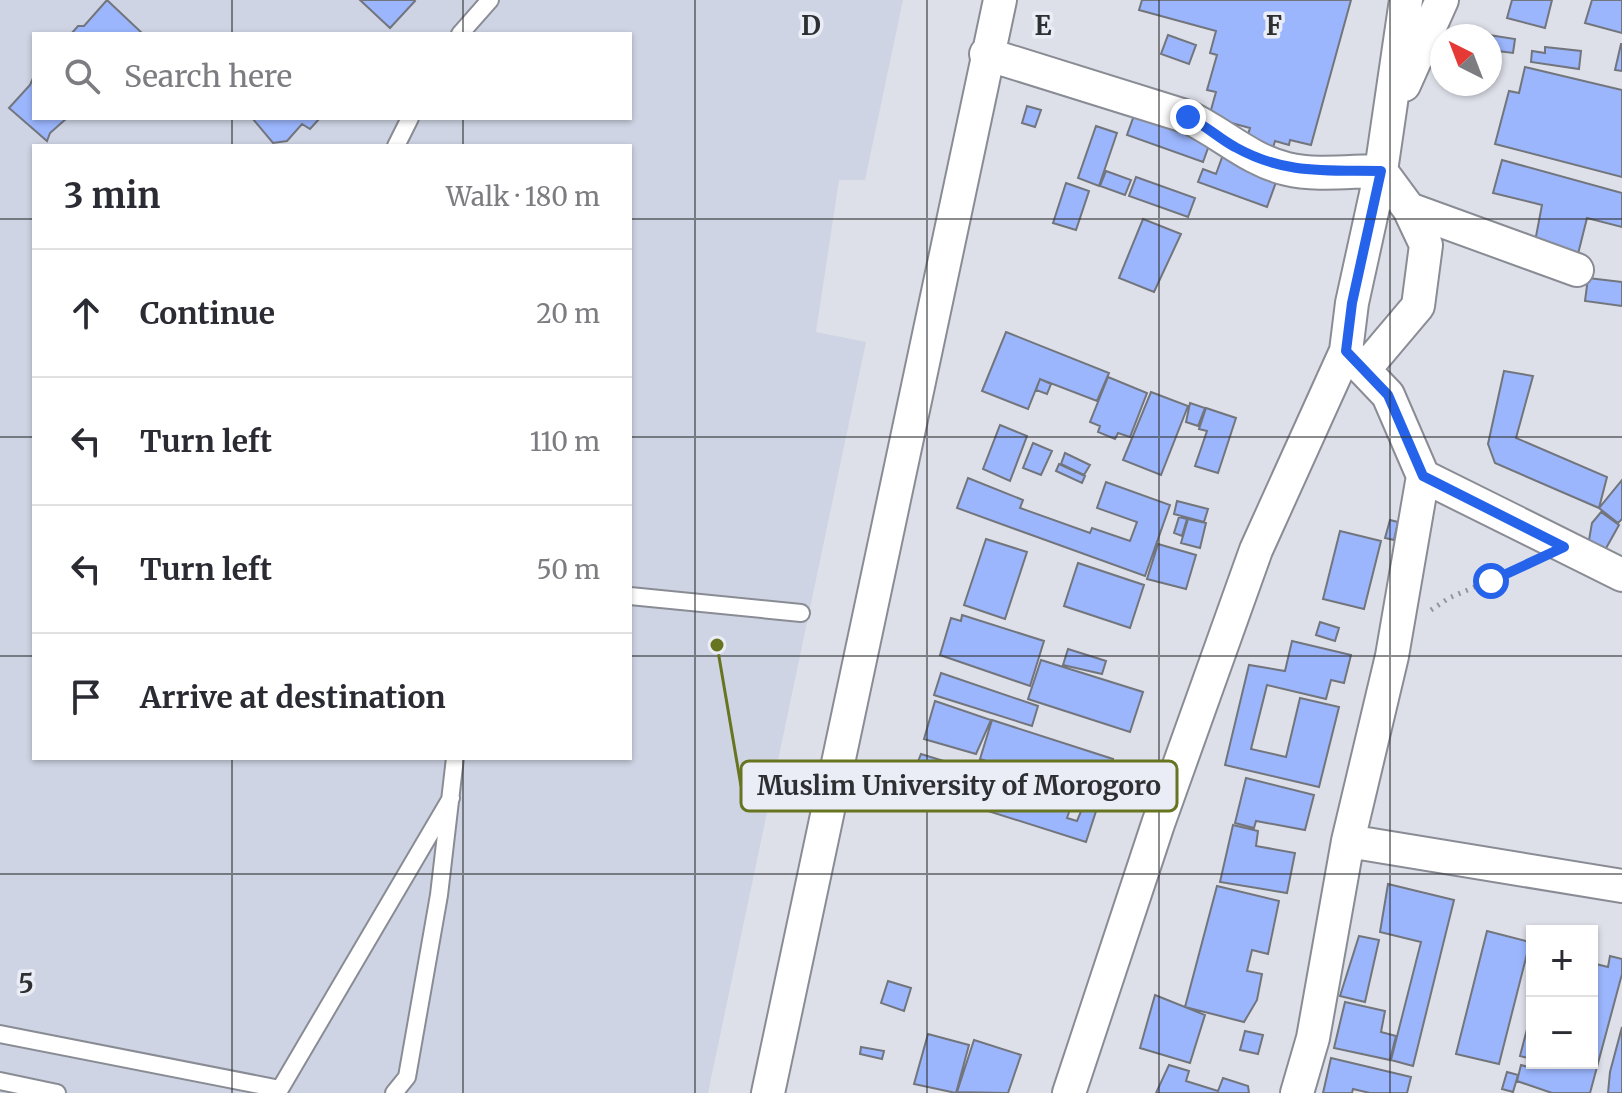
<!DOCTYPE html>
<html lang="en">
<head>
<meta charset="utf-8">
<style>
	:root { --surface:#fff; --page:#f7f7f7; --text:#2b2b33; --muted:#7c7c81; --line:#e1e1e2 }
	body { margin:0; font-family:Merriweather,serif; background:var(--page); color:var(--text) }
	.controls { position:absolute; right:24px; bottom:24px; display:grid; overflow:hidden; border-radius:0px; box-shadow:0 2px 6px #0004 }
	.controls button { width:72px; height:72px; display:grid; place-items:center; padding:0; border:0; border-bottom:2px solid var(--line); background:var(--surface); color:var(--text); font:40px sans-serif }
	.compass { position:absolute; left:1430px; top:24px; width:72px; height:72px; border-radius:50%; background:var(--surface); box-shadow:0 2px 6px #0004; rotate:318deg }
	.stop { position:absolute; width:24px; height:24px; margin:-18px; border:6px solid #2563eb; border-radius:50%; background:#fff }
	.stop.end { background:#2563eb; border-color:#fff; box-shadow:0 2px 8px #0008 }
	.list { margin:0; padding:0; list-style:none }
	h2 { display:flex; justify-content:space-between; align-items:center; height:104px; margin:0; padding:0 32px; font-size:34px }
	h2 small { font-size:26px; font-weight:400; color:var(--muted) }
	.list li { display:grid; grid-template-columns:52px 1fr auto; gap:24px; align-items:center; box-sizing:border-box; height:128px; padding:0 32px; border-top:2px solid var(--line) }
	.list b { display:block; font-size:30px; white-space:nowrap }
	.list em { font-size:26px; font-style:normal; color:var(--muted) }
	.icon { flex:none; width:44px; height:44px; fill:none; stroke:currentColor; stroke-width:2; stroke-linecap:round; stroke-linejoin:round }
	.map { position:relative; flex:none; width:1622px; height:1093px; overflow:hidden }
	.search { position:absolute; background:var(--surface); box-shadow:0 2px 6px #0004; left:32px; top:32px; width:600px; height:88px; display:flex; align-items:center; gap:20px; box-sizing:border-box; padding:0 28px; border-radius:0px; color:var(--muted); font-size:30px }
	.panel { position:absolute; background:var(--surface); box-shadow:0 2px 6px #0004; left:32px; top:144px; width:600px; height:616px; border-radius:0px }
	.map>svg:first-child { display:block }
	.built { fill:#ced4e3; fill-rule:evenodd }
	.building { fill:#9bb6fd; stroke:#72757c; stroke-width:2; fill-rule:evenodd }
	.lines { fill:none; stroke-linecap:round; stroke-linejoin:round }
	.service-casing { stroke:#898c94; stroke-width:20 }
	.minor-casing { stroke:#898c94; stroke-width:36 }
	.path { stroke:#93959b; stroke-width:5; stroke-dasharray:2 6; stroke-linecap:butt }
	.service { stroke:#fff; stroke-width:16 }
	.minor { stroke:#fff; stroke-width:32 }
	.route { stroke:#2563eb; stroke-width:10 }
	.grid { fill:none; stroke:#2e2f32; stroke-width:2; stroke-opacity:0.55 }
	.grid-label { font-size:26px; text-anchor:middle; font-weight:bold; fill:#2e2f32; stroke:#eaedf6; stroke-width:7; stroke-linejoin:round; paint-order:stroke }
	.leader { fill:none; stroke:#677420; stroke-width:3 }
	.callout-dot { fill:#677420; stroke:#eaedf6; stroke-width:3 }
	.callout { fill:#eaedf6; stroke:#677420; stroke-width:3 }
	.callout-label { font-size:26px; text-anchor:middle; font-weight:bold; fill:#2e2f32 }
</style>
</head>
<body>
<div class="map">
<svg width="1622" height="1093" viewBox="0 0 1622 1093">
	<rect width="100%" height="100%" fill="#dde0e9"/>
	<path class="built" d="M0 0H903L865 180H839L816 332 866 342 708 1093H0ZM34 34H630V118H34ZM34 146H630V758H34Z"/>
	<path class="building" d="M107 0 143 34H71L78 26H84Z
		M360 0H414L415 1 390 28Z
		M1142 0H1351L1311 145 1290 140 1289 145 1275 141 1270 158 1243 151 1250 128 1209 117 1216 92 1207 90 1217 55 1210 53 1216 31 1139 10Z
		M1512 0H1552L1545 28 1507 18Z
		M1592 0H1622V33L1585 23Z
		M1168 35 1196 45 1189 64 1161 54Z
		M1489 35 1515 39 1513 53 1490 50Z
		M1621 44H1622V71L1615 70Z
		M1545 47 1581 51 1579 69 1531 62 1532 51 1545 53Z
		M1490 52 1499 54 1497 62 1490 60Z
		M1525 67 1622 90V177L1495 144 1509 91 1519 93Z
		M34 76V118H67L50 133 47 141 9 108 30 85Z
		M1027 106 1041 110 1035 127 1022 123Z
		M1137 107 1213 134 1203 162 1127 135Z
		M320 118 310 129 302 124 287 141 273 143 253 119Z
		M1096 126 1117 133 1099 186 1078 178Z
		M1224 152 1280 171 1267 207 1198 182 1203 169 1216 174Z
		M1502 160 1622 193V227L1587 218 1576 262 1533 252 1542 205 1493 193Z
		M1106 171 1131 180 1125 195 1100 186Z
		M1136 177 1195 198 1188 217 1129 196Z
		M1066 183 1089 191 1076 230 1053 223Z
		M1143 219 1181 234 1154 292 1119 278Z
		M1588 278 1622 282V306L1585 301Z
		M1006 332 1109 373 1097 401 1040 379 1028 409 982 391Z
		M1504 371 1533 376 1516 438 1607 477 1599 508 1495 463 1488 444Z
		M1108 377 1147 393 1130 437 1118 433 1115 439 1098 432 1100 426 1090 422Z
		M1040 379 1051 384 1047 394 1036 390Z
		M1151 392 1188 406 1161 475 1123 460Z
		M1190 403 1205 408 1198 426 1186 422Z
		M1206 408 1236 418 1218 473 1195 466 1207 431 1199 429Z
		M1000 425 1027 436 1010 481 983 469Z
		M1033 443 1052 451 1041 475 1023 468Z
		M1065 453 1090 465 1084 475 1061 464Z
		M1059 464 1085 476 1082 483 1056 471Z
		M968 478 1023 500 1020 508 1090 533 1092 528 1130 541 1137 522 1097 508 1106 482 1170 505 1145 576 957 508Z
		M1622 480V519L1618 523 1599 508Z
		M1177 501 1208 509 1204 522 1174 514Z
		M1601 512 1619 525 1605 550 1589 540 1592 523Z
		M1179 517 1187 519 1182 536 1174 533Z
		M1188 519 1206 523 1200 548 1181 543Z
		M1390 520 1398 522 1394 540 1385 538Z
		M1340 531 1381 541 1364 609 1323 599Z
		M986 539 1027 552 1005 619 964 605Z
		M1158 544 1196 555 1186 589 1147 579Z
		M1078 563 1144 585 1130 628 1064 606Z
		M962 615 1044 641 1030 686 940 655 951 618 961 621Z
		M1320 622 1339 628 1335 641 1316 635Z
		M1292 641 1351 655 1344 683 1331 680 1326 699 1267 685 1251 749 1286 757 1300 698 1339 707 1319 787 1225 765 1249 665 1285 671Z
		M1068 649 1106 661 1102 674 1063 665Z
		M1041 660 1143 692 1130 732 1028 699Z
		M941 673 1038 706 1032 726 934 695Z
		M935 701 991 720 976 754 924 739Z
		M992 720 1113 759 1086 842 963 803 976 764 1059 791 1061 785 980 759ZM1084 768 1093 771 1091 777 1095 778 1077 821 1067 818Z
		M921 754 953 764 951 769 964 773 955 802 908 787Z
		M1246 778 1314 795 1305 830 1256 821 1254 828 1235 823Z
		M1233 825 1258 831 1256 846 1295 853 1287 893 1220 882Z
		M1388 884 1454 900 1413 1066 1391 1060 1421 942 1380 932Z
		M1217 886 1279 901 1268 954 1252 950 1247 971 1262 974 1257 1000 1244 1022 1185 1007Z
		M1487 931 1530 942 1499 1064 1456 1054Z
		M1359 936 1379 940 1365 1002 1340 996Z
		M1610 956 1622 959V974L1590 1093H1552L1517 1081 1521 1065 1532 1068 1533 1063H1538L1557 1068 1558 1063H1592V963L1608 967Z
		M888 981 911 988 904 1011 881 1003Z
		M1155 995 1205 1015 1190 1063 1140 1048Z
		M1345 1002 1385 1011 1381 1032 1396 1036 1390 1060 1334 1048Z
		M1532 1010V1059L1520 1056Z
		M1622 1027V1093H1608L1610 1072Z
		M1245 1031 1263 1035 1258 1054 1240 1050Z
		M928 1034 969 1045 956 1093 914 1084Z
		M974 1040 1021 1055 1008 1093 957 1092Z
		M861 1047 884 1051 882 1059 860 1054Z
		M1331 1058 1411 1077 1407 1093H1370L1353 1089 1352 1093H1323Z
		M1169 1065 1189 1071 1186 1081 1218 1091 1223 1078 1248 1086 1249 1093H1156Z
		M1507 1072 1518 1075 1513 1092 1502 1089Z"/>
	<g class="lines">
		<g class="service-casing">
			<path id="service" d="M460 34 490 0
				M396 146 410 118
				M630 596 801 613
				M0 1034 280 1089 451 798
				M0 1081 57 1093
				M394 1093 407 1077 439 895 455 758"/>
		</g>
		<g class="minor-casing">
			<path id="minor" d="M986 54 1188 117C1222 133 1249 160 1287 169 1315 176 1352 171 1381 171L1409 209 1577 270
				M1404 85 1442 0
				M1346 351 1388 395 1423 476 1622 575
				M1364 370 1418 306 1426 245 1409 209
				M1348 841 1622 886
				M768 1093 1000 0
				M1069 1093 1158 824 1256 550 1346 351 1352 303 1381 171 1406 0
				M1297 1093 1313 1038 1348 841 1392 656 1423 476"/>
		</g>
		<path class="path" d="M1431 610 1449 598 1530 563"/>
		<use href="#service" class="service"/>
		<use href="#minor" class="minor"/>
	</g>
	<g class="lines">
		<path class="route" d="M1188 117C1207 126 1218 138 1235 147 1285 175 1326 170 1381 171L1352 303 1346 351 1388 395 1423 476 1564 547 1491 581"/>
	</g>
	<path class="grid" d="M232 0V34M463 0V34M695 0V1093M927 0V1093M1159 0V1093M1390 0V1093M232 118V146M463 118V146M0 219H34M630 219H1622M0 437H34M630 437H1622M0 656H34M630 656H1622M232 758V1093M463 758V1093M0 874H1622"/>
	<g class="grid-label">
		<text x="811" y="35">D</text>
		<text x="1043" y="35">E</text>
		<text x="1274" y="35">F</text>
		<text x="26" y="993">5</text>
	</g>
	<path class="leader" d="M717 645L741 786"/>
	<circle class="callout-dot" cx="717" cy="645" r="8"/>
	<rect class="callout" x="741" y="761" width="436" height="50" rx="8"/>
	<g class="callout-label">
		<text x="959" y="795">Muslim University of Morogoro</text>
	</g>
</svg>
<div class="controls">
<button>+</button>
<button>−</button>
</div>
<svg class="compass" viewBox="-18 -18 36 36"><path d="M0-13l5 13h-10z" fill="#e53935"/><path d="M0 13l5-13h-10z" fill="#7c7c81"/></svg>
<div class="stop" style="left:1491px;top:581px"></div>
<div class="stop end" style="left:1188px;top:117px"></div>
<div class="search"><svg class="icon" aria-label="search" viewBox="0 0 24 24"><circle cx="10" cy="10" r="6"/><path d="M15 15l6 6"/></svg>Search here</div>
<section class="panel">
<h2>3 min<small>Walk · 180 m</small></h2>
<ul class="list">
<li><svg class="icon" aria-label="ahead" viewBox="0 0 24 24"><path d="M12 20V5M6 11l6-6 6 6"/></svg><div><b>Continue</b></div><em>20 m</em></li>
<li><svg class="icon" aria-label="left" viewBox="0 0 24 24"><path d="M17 20v-9H6M10 6l-5 5 5 5"/></svg><div><b>Turn left</b></div><em>110 m</em></li>
<li><svg class="icon" aria-label="left" viewBox="0 0 24 24"><path d="M17 20v-9H6M10 6l-5 5 5 5"/></svg><div><b>Turn left</b></div><em>50 m</em></li>
<li><svg class="icon" aria-label="arrive" viewBox="0 0 24 24"><path d="M6 21V4h12l-3 4 3 4H6"/></svg><div><b>Arrive at destination</b></div></li>
</ul>
</section>
</div>
</body>
</html>
